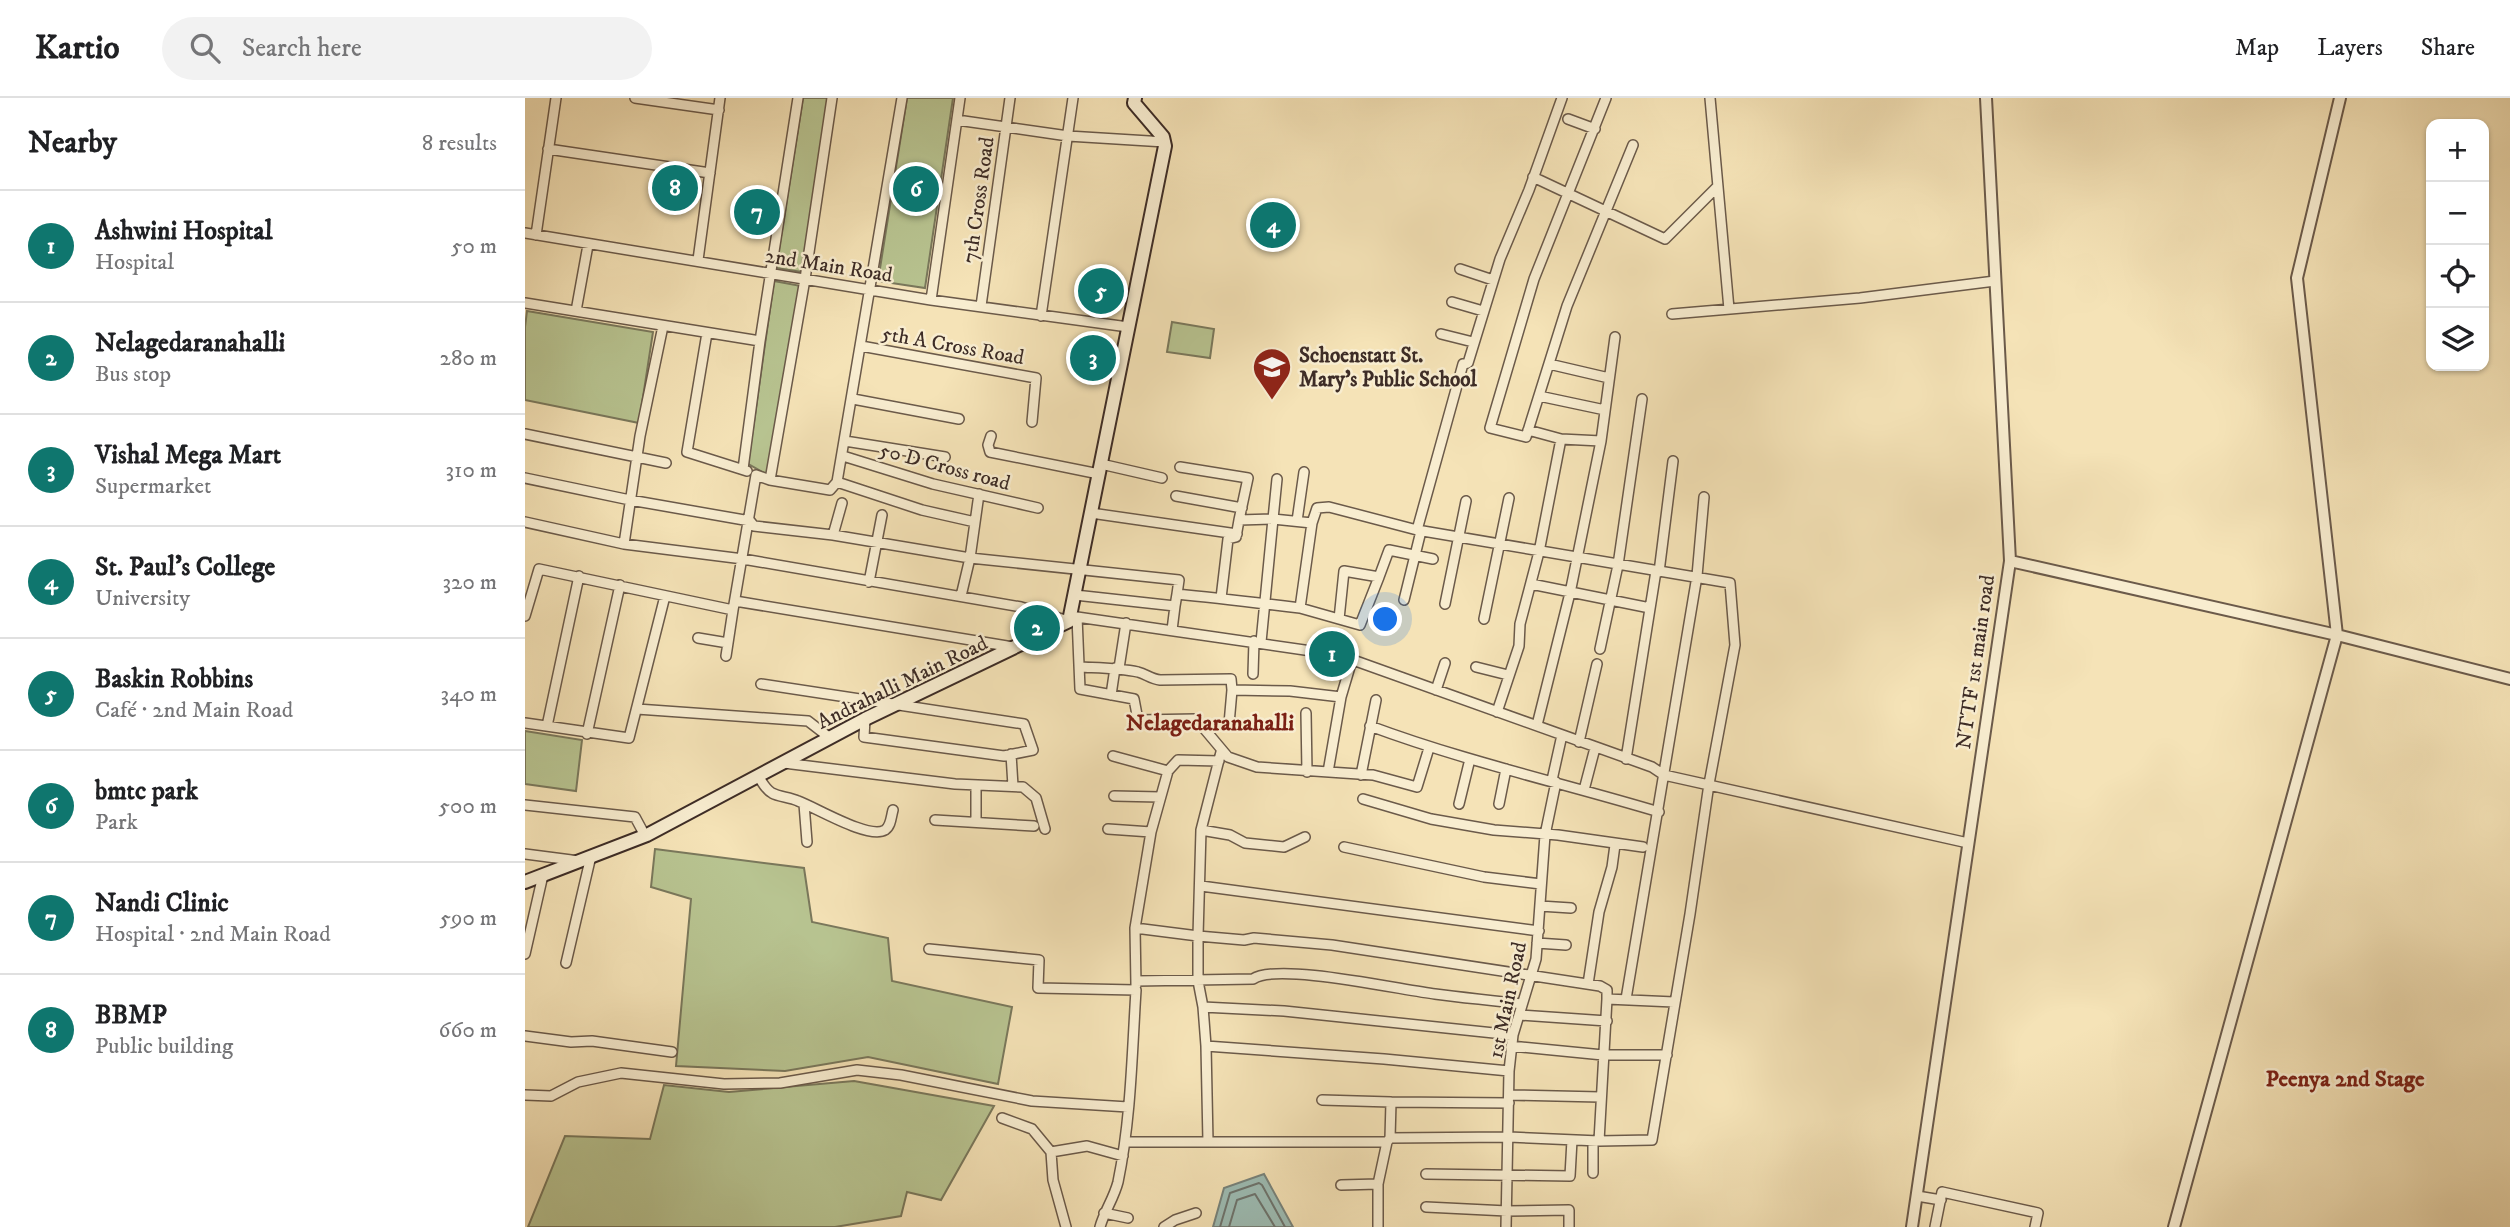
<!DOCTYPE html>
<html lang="en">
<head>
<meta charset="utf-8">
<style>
	:root { --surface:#fff; --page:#f2f2f2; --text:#202124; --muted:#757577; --line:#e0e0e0; --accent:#0f766e }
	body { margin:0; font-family:"IM FELL DW Pica",serif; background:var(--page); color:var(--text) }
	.controls { position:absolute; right:21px; top:21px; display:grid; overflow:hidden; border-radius:14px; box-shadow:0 2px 5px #0004 }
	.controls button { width:63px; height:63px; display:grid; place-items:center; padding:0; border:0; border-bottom:2px solid var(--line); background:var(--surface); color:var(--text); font:35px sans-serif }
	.you { position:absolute; left:861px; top:522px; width:24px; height:24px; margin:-18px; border:5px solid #fff; border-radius:50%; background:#1a73e8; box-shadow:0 0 0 10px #1a73e833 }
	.badge { display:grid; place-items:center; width:46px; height:46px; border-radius:50%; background:var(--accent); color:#fff; font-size:23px; font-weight:700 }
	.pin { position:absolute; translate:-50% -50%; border:4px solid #fff; box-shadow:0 2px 7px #0006 }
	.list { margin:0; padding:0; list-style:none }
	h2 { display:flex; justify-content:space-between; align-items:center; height:91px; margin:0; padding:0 28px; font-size:30px }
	h2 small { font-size:23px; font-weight:400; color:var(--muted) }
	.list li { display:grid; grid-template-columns:46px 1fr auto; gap:21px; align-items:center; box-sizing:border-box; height:112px; padding:0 28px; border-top:2px solid var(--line) }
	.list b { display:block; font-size:26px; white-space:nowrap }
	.list p { margin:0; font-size:23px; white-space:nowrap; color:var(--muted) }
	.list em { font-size:23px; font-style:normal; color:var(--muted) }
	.icon { flex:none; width:38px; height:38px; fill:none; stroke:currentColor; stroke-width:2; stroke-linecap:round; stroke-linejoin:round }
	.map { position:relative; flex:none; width:1985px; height:1129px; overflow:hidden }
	header { display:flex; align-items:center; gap:42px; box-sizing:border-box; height:98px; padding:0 35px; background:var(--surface); border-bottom:2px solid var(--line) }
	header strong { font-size:33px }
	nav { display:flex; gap:38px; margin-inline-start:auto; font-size:24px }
	.search { width:490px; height:63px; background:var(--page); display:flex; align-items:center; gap:18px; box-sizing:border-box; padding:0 24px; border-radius:38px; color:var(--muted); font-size:26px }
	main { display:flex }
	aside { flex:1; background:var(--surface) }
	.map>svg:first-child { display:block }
	.green { fill:#b8c491; stroke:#7a785c; stroke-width:2 }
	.water { fill:#9dbdb5; stroke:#77837c; stroke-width:2 }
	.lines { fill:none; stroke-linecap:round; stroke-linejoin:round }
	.shore { stroke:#6d746e; stroke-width:2 }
	.minor-casing { stroke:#6b5a4a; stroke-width:12 }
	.tertiary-casing { stroke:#6b5a4a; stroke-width:14 }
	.secondary-casing { stroke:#3d2c26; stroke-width:16 }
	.minor { stroke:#f8edd0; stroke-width:9 }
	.tertiary { stroke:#f8edd0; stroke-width:10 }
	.secondary { stroke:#f8edd0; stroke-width:12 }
	.labels { text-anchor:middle; stroke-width:5; stroke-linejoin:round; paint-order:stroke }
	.street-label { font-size:21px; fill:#3d2c26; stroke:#f8edd0 }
	.poi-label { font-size:21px; font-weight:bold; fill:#3d2c26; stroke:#f8edd0; text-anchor:start }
	.neighbourhood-label { font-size:23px; font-weight:bold; fill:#7a1f14; stroke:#f8edd0 }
</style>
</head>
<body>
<header>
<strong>Kartio</strong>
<div class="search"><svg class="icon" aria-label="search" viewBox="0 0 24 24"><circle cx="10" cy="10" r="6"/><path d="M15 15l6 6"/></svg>Search here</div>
<nav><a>Map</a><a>Layers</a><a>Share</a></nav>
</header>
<main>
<aside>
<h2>Nearby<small>8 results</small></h2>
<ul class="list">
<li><span class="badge">1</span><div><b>Ashwini Hospital</b><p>Hospital</p></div><em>50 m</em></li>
<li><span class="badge">2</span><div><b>Nelagedaranahalli</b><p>Bus stop</p></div><em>280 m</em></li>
<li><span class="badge">3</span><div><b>Vishal Mega Mart</b><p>Supermarket</p></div><em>310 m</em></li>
<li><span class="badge">4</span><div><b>St. Paul's College</b><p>University</p></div><em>320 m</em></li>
<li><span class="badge">5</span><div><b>Baskin Robbins</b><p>Café · 2nd Main Road</p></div><em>340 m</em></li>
<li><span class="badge">6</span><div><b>bmtc park</b><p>Park</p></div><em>500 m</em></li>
<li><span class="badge">7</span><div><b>Nandi Clinic</b><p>Hospital · 2nd Main Road</p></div><em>590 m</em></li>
<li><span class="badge">8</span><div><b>BBMP</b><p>Public building</p></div><em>660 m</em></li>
</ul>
</aside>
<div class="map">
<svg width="1985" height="1129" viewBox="0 0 1985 1129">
	<rect width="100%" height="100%" fill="#f5e3b7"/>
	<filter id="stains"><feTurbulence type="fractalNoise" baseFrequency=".00286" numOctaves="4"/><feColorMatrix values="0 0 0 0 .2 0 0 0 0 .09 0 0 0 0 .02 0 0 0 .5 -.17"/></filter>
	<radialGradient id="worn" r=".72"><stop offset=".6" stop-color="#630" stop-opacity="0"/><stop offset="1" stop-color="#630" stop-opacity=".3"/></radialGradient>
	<path class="green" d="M278 0H304L277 174 251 170Z
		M382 0H428L400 190 353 183Z
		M249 183 276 188 243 377 223 366Z
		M2 213 128 234 114 325 0 302V229Z
		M647 224 689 231 685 260 642 254Z
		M0 633 57 642 51 693 0 686Z
		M130 751 279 770 287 824 363 840 367 883 487 909 473 986 343 959 260 973 151 968 166 801 126 789Z
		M329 983 469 1008 416 1102 382 1094 376 1118 310 1129H3L40 1038 125 1041 139 987 204 994Z"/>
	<path class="water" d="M739 1076 768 1129H688L699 1090Z"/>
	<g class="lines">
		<path class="shore" d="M695 1129 705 1095 734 1085 737 1087 760 1129
			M704 1129 712 1102 730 1096 750 1129"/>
		<g class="minor-casing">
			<path id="minor" d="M110 0 194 12
				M1081 0 1009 181 965 330 1001 339 1042 208 1108 47
				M1185 0 1204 211
				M1043 21 1070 31
				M432 22 543 38 640 44
				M23 51 185 75
				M1008 79 1140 141 1193 88
				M0 135 406 202 603 229
				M11 137 31 0
				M173 162 195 0
				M935 171 968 182
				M406 202 435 0
				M927 204 958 213
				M0 205 235 243
				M456 208 485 0
				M51 213 63 147
				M1147 216 1335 200 1470 183
				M516 218 548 0
				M182 235 162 354 222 373
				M916 236 948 244
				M336 248 511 280 507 324
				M1024 266 1084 280
				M1014 298 1080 312
				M328 301 434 321
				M0 336 141 365
				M466 338 463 347 465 354 574 376
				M320 343 420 359
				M1076 343 1090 239
				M318 358 408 386 513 410
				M576 366 637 380
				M655 369 723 380 714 422
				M218 371 235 243 273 0
				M0 380 105 402 225 423 229 428 308 437 445 460 654 482 652 496C693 500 734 505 775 510L787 425 748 421 736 544
				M245 382 280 181 307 0
				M312 384 397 412 450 424
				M651 398 717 410
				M566 415 712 436
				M772 423 779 374
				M0 424 99 446 218 461 496 509 544 523 552 519 814 557 1127 669 1139 677 1443 745
				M892 432 938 266 943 265 975 161 1004 92 1037 0
				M308 437 317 405
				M99 446 115 338 138 228
				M1134 474 1148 363
				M854 479 864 452 908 461
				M344 484 357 417
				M1006 486 1125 510
				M550 497 650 508 652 496
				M436 498 445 460 454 396
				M696 500 703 441 711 439 714 422 748 421 752 381
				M879 502 896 433
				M210 503 488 549
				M920 506 941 403
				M775 510 835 527 854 479 819 473 814 521
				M0 518 14 471 208 512 231 377 245 382 305 392 312 384 377 0
				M552 519 555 591 609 601 613 622 671 621 703 659 732 669 848 677 892 689 904 650
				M959 521 984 400
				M647 532 650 508
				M173 540 203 545
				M1075 551 1093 467 1117 301
				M201 558 208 512
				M555 569C574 570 594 570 613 574 621 576 626 581 635 582L706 581 707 592 765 593 816 599 803 674
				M951 569 983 577
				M594 570 601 525
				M728 576 729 543
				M236 586 499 626 508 652 479 658 339 639 340 621
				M911 592 920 565
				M586 597 590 570
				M816 599 827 562
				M112 611 283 623 305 640
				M972 614 994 548 995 526 1014 454 1036 341 1003 332
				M781 615 782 674
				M0 625 104 640 140 498
				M704 626 707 592
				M1012 627 1045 495 1076 343 1036 341
				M22 628 54 478
				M845 628C939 663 1037 685 1134 714
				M62 636 95 487
				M1054 644 1072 566
				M486 656 488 688
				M588 658 643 673 626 734 610 830 611 887
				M1101 661 1131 473
				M259 665 430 686 498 689 511 700 520 731
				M643 673 653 662 694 663
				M836 677 851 602
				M233 678C237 684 241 692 247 695 254 699 265 699 273 703 290 709 344 742 360 732 366 728 366 719 368 712
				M1027 682 1037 637
				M1059 692 1070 650
				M589 698 635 699
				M838 701 906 721 969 732 1033 737 1118 749
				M279 706 282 744
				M934 706 945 661
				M974 706 981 671
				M0 707 110 719 117 732 118 738
				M410 722 509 728
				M451 724V687
				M583 731 626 734
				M676 732 705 737 720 745 759 749 780 739
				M819 749 959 779 1016 786
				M0 756 54 763
				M676 788 1014 833
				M1015 808 1046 810
				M610 830 673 838 676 732 696 654
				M1012 845 1041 847
				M404 851 514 862 513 890 611 892C607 956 606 1021 593 1084 589 1100 579 1114 575 1129
				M0 856 18 777
				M41 865 66 758
				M611 883 728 881C752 864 876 892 910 896 938 900 967 902 996 906
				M1063 886 1074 814 1087 769 1090 747
				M1082 901 1149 904
				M1101 901 1172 478 1179 399
				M678 909 673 883V838L719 842 729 840 807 847 1075 888 1082 892V901L1074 1043
				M994 917 1082 923
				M0 938 46 944 67 943 147 954
				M681 948 678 909 759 913 988 937
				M986 948 1078 957H1142
				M0 997 26 998 53 984 96 975 199 986 255 985 332 972 376 977 507 1003 603 1009
				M984 997 1075 999
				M797 1002 866 1004
				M477 1020 507 1031 526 1054 528 1082 541 1129
				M865 1040 866 1004 984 1005
				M601 1044H862L865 1040 984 1039 1074 1043 1127 1042 1165 816 1184 686 1210 547 1205 485 892 432 804 409 792 410 787 425
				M683 1044 681 948 859 961 984 973
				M526 1054 562 1048 598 1058
				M1068 1075V1043
				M901 1076 1045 1078 1047 1042
				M816 1087 853 1086
				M1392 1098 1416 1102
				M901 1109 982 1113 1044 1112V1129
				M579 1115 603 1120
				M639 1129 650 1122 671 1115
				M853 1129V1086L862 1044
				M981 1129 984 973 988 937 1011 861 1020 737 1031 684
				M1410 1129 1417 1094 1513 1115 1510 1129"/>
		</g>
		<g class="tertiary-casing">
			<path id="tertiary" d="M1485 463 1812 537 1985 581
				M1387 1129 1485 463 1461 0
				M1649 1129 1812 537 1772 180 1815 0"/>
		</g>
		<g class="secondary-casing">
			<path id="secondary" d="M0 784 122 737 340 621 544 523 640 48 638 39 609 5 610 0"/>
		</g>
		<use href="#minor" class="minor"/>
		<use href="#tertiary" class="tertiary"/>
		<use href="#secondary" class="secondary"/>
	</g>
	<defs>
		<g id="school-pin" transform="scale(2.0125)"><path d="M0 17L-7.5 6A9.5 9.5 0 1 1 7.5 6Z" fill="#8f2418" stroke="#f8edd0"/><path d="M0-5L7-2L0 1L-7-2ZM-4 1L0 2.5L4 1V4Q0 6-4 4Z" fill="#fff"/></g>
	</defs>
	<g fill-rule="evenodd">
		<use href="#school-pin" x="747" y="269"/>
	</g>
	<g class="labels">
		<g class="street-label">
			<text transform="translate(453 102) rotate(-82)" y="7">7th Cross Road</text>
			<text transform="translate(304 167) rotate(9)" y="7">2nd Main Road</text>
			<text transform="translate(428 247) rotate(10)" y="7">5th A Cross Road</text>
			<text transform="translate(420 368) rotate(15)" y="7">50 D Cross road</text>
			<text transform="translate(1450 564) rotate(-82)" y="7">NTTF 1st main road</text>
			<text transform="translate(377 584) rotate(-26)" y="7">Andrahalli Main Road</text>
			<text transform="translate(982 902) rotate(-78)" y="7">1st Main Road</text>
		</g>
		<g class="poi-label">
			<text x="774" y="264">Schoenstatt St.<tspan x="774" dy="24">Mary's Public School</tspan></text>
		</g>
		<g class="neighbourhood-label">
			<text x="685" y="632">Nelagedaranahalli</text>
			<text x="1820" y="988">Peenya 2nd Stage</text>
		</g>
	</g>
	<rect width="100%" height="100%" filter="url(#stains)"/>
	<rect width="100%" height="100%" fill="url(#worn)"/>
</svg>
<div class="controls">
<button>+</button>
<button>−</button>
<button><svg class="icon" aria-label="locate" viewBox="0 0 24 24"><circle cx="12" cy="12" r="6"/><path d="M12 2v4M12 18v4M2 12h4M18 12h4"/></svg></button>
<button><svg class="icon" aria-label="layers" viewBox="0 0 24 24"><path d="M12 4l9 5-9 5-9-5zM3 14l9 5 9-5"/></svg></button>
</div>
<div class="you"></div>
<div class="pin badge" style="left:807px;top:556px">1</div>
<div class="pin badge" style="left:512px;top:530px">2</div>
<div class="pin badge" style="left:568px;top:260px">3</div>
<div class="pin badge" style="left:748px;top:127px">4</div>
<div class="pin badge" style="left:576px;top:193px">5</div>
<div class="pin badge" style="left:391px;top:91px">6</div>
<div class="pin badge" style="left:232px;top:114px">7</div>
<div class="pin badge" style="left:150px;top:90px">8</div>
</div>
</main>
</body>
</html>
